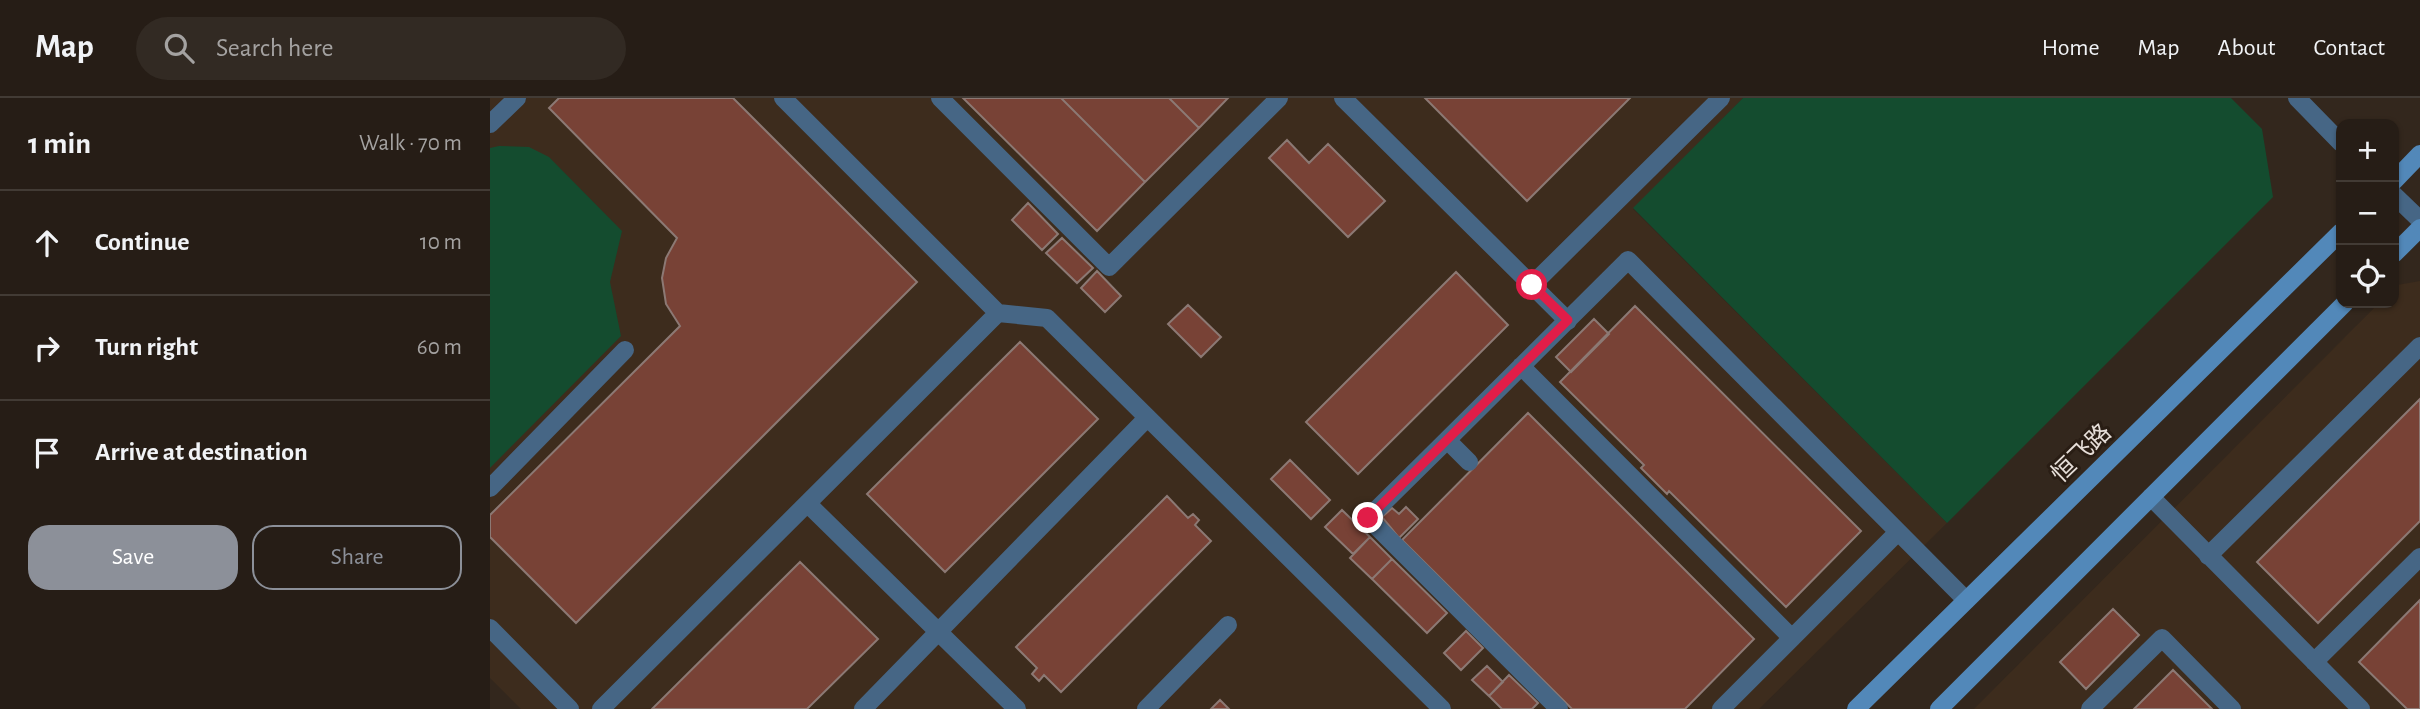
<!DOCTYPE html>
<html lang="en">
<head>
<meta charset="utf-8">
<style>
	:root { --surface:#261d16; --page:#322a23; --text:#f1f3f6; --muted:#a4a2a1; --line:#423b35; --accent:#8c9099 }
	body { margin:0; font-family:"Alegreya Sans","Noto Sans SC",sans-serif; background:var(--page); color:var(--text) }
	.controls { position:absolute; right:21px; top:21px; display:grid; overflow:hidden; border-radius:14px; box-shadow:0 2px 5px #0004 }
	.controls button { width:63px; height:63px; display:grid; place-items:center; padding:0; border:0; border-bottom:2px solid var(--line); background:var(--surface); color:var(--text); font:35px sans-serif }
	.stop { position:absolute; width:21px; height:21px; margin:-16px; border:5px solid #e11d48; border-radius:50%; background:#fff }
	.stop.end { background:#e11d48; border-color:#fff; box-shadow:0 2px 7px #0008 }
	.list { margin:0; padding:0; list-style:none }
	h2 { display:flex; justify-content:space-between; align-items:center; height:91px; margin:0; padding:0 28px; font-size:30px }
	h2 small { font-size:23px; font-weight:400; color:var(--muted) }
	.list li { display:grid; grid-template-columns:46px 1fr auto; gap:21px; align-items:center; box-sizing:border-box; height:105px; padding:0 28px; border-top:2px solid var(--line) }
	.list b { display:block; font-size:26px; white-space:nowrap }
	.list em { font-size:23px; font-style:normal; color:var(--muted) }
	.actions { display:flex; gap:14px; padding:21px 28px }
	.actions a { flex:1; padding:16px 0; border:2px solid var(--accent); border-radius:21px; text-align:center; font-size:24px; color:var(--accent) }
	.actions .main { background:var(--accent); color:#fff }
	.icon { flex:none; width:38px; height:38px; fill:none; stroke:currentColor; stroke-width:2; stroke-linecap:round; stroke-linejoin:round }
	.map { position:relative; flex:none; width:1930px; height:611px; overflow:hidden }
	header { display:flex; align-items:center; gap:42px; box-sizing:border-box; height:98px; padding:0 35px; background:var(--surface); border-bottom:2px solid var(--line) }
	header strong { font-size:33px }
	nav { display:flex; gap:38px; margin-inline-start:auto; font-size:24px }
	.search { width:490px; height:63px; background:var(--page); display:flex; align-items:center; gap:18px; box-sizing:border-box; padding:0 24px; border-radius:38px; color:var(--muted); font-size:26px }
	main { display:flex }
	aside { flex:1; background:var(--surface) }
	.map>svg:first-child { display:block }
	.built { fill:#3d2c1d }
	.green { fill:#144c2f }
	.building { fill:#784236; stroke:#8c7974; stroke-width:2 }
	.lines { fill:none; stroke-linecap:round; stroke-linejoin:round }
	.service { stroke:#466685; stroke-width:18 }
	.tertiary { stroke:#466685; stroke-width:18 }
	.secondary { stroke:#5288b9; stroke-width:18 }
	.route { stroke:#e11d48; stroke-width:9 }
	.labels { text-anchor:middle; stroke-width:6; stroke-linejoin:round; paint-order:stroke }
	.street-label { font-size:24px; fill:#e6ded8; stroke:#291d14 }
</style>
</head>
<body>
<header>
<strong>Map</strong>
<div class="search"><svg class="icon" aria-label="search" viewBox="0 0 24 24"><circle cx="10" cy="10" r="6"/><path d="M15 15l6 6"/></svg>Search here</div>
<nav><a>Home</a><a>Map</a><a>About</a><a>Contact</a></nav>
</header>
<main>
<aside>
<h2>1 min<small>Walk · 70 m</small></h2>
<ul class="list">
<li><svg class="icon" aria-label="ahead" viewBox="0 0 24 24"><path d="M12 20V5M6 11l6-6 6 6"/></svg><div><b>Continue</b></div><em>10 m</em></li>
<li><svg class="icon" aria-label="right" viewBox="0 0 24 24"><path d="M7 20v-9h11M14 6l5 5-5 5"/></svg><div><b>Turn right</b></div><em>60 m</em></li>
<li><svg class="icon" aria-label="arrive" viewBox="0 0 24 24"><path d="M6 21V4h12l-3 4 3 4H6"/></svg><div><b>Arrive at destination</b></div></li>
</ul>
<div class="actions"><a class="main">Save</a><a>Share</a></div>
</aside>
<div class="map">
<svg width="1930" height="611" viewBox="0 0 1930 611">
	<rect width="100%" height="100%" fill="#33271d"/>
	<path class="built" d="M0 0H1253L1143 111 1457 425 1269 611H31L0 580Z
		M1930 183V611H1484L1889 205H1904L1907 187Z"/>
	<path class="green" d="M1253 0H1741L1772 31 1783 99 1457 425 1143 110Z
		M9 48 39 49 59 59 132 133 120 184 131 238 0 370V50Z"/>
	<path class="building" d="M69 0H243L427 184 86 525 0 439V417L190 228 176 206 172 180 176 160 187 140 59 10Z
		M473 0H571L655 84 607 133Z
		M571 0H679L709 30 655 84Z
		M679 0H738L709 30Z
		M935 0H1140L1037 103Z
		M797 42 819 65 838 46 895 103 858 139 779 60Z
		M538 105 568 136 552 152 522 122Z
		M572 140 603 170 587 185 556 155Z
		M607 173 631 198 615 214 591 190Z
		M966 174 1018 227 868 376 816 324Z
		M698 207 731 239 711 259 678 226Z
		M1145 208 1371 433 1296 509 1179 393 1177 396 1151 370 1154 367 1070 284Z
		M1104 221 1119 236 1081 274 1066 259Z
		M530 244 608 321 455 474 377 396Z
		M1930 301V423L1828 525 1767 464Z
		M1038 315 1264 541 1195 611H1082L912 442Z
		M800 362 840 402 821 421 781 381Z
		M677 398 698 420 703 416 709 422 705 427 721 443 571 594 554 577 549 583 542 576 547 570 526 549Z
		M916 409 928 421 909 440 892 419 902 410 909 416Z
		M852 412 880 439 863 456 835 429Z
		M880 439 902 461 882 481 860 460Z
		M902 461 957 515 937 535 882 481Z
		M310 464 388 541 317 611H162Z
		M1930 502V611H1917L1869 564Z
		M1623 511 1649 537 1596 591 1570 564Z
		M976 533 993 550 971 572 954 555Z
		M997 568 1013 584 999 598 982 582Z
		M1683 572 1722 611H1644Z
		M1019 577 1048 605 1042 611H1012L999 598Z
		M730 602 739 611H721Z"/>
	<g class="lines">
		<path class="service" d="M293 0 508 215 557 220 952 611
			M450 0 619 169 789 0
			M853 0 1078 223
			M0 26 27 0
			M1042 187 1231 0
			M1031 268 1302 540
			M957 342 878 420 1069 611
			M979 364 957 342 1138 162 1476 502
			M0 390 135 252
			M1661 399 1871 611
			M318 406 527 611
			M1718 458 1930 248
			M0 530 80 611
			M1824 564 1930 459
			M111 611 508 215
			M373 611 657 320
			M656 611 738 527
			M1231 611 1408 434
			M1600 611 1672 540 1742 611"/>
		<path class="tertiary" d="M1807 0 1851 45
			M1904 97 1930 122"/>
		<path class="secondary" d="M1904 83 1930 56
			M1904 156 1930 130
			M1366 611 1851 134
			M1449 611 1855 205"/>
	</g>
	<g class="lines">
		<path class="route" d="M878 420 1078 222 1042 187"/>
	</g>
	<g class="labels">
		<g class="street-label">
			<text transform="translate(1591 355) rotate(-44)" y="8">恒飞路</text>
		</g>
	</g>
</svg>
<div class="controls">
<button>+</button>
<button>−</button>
<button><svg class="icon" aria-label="locate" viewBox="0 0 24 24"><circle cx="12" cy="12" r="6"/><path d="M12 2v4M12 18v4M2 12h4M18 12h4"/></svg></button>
</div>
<div class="stop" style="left:1042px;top:187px"></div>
<div class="stop end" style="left:878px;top:420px"></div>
</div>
</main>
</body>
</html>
